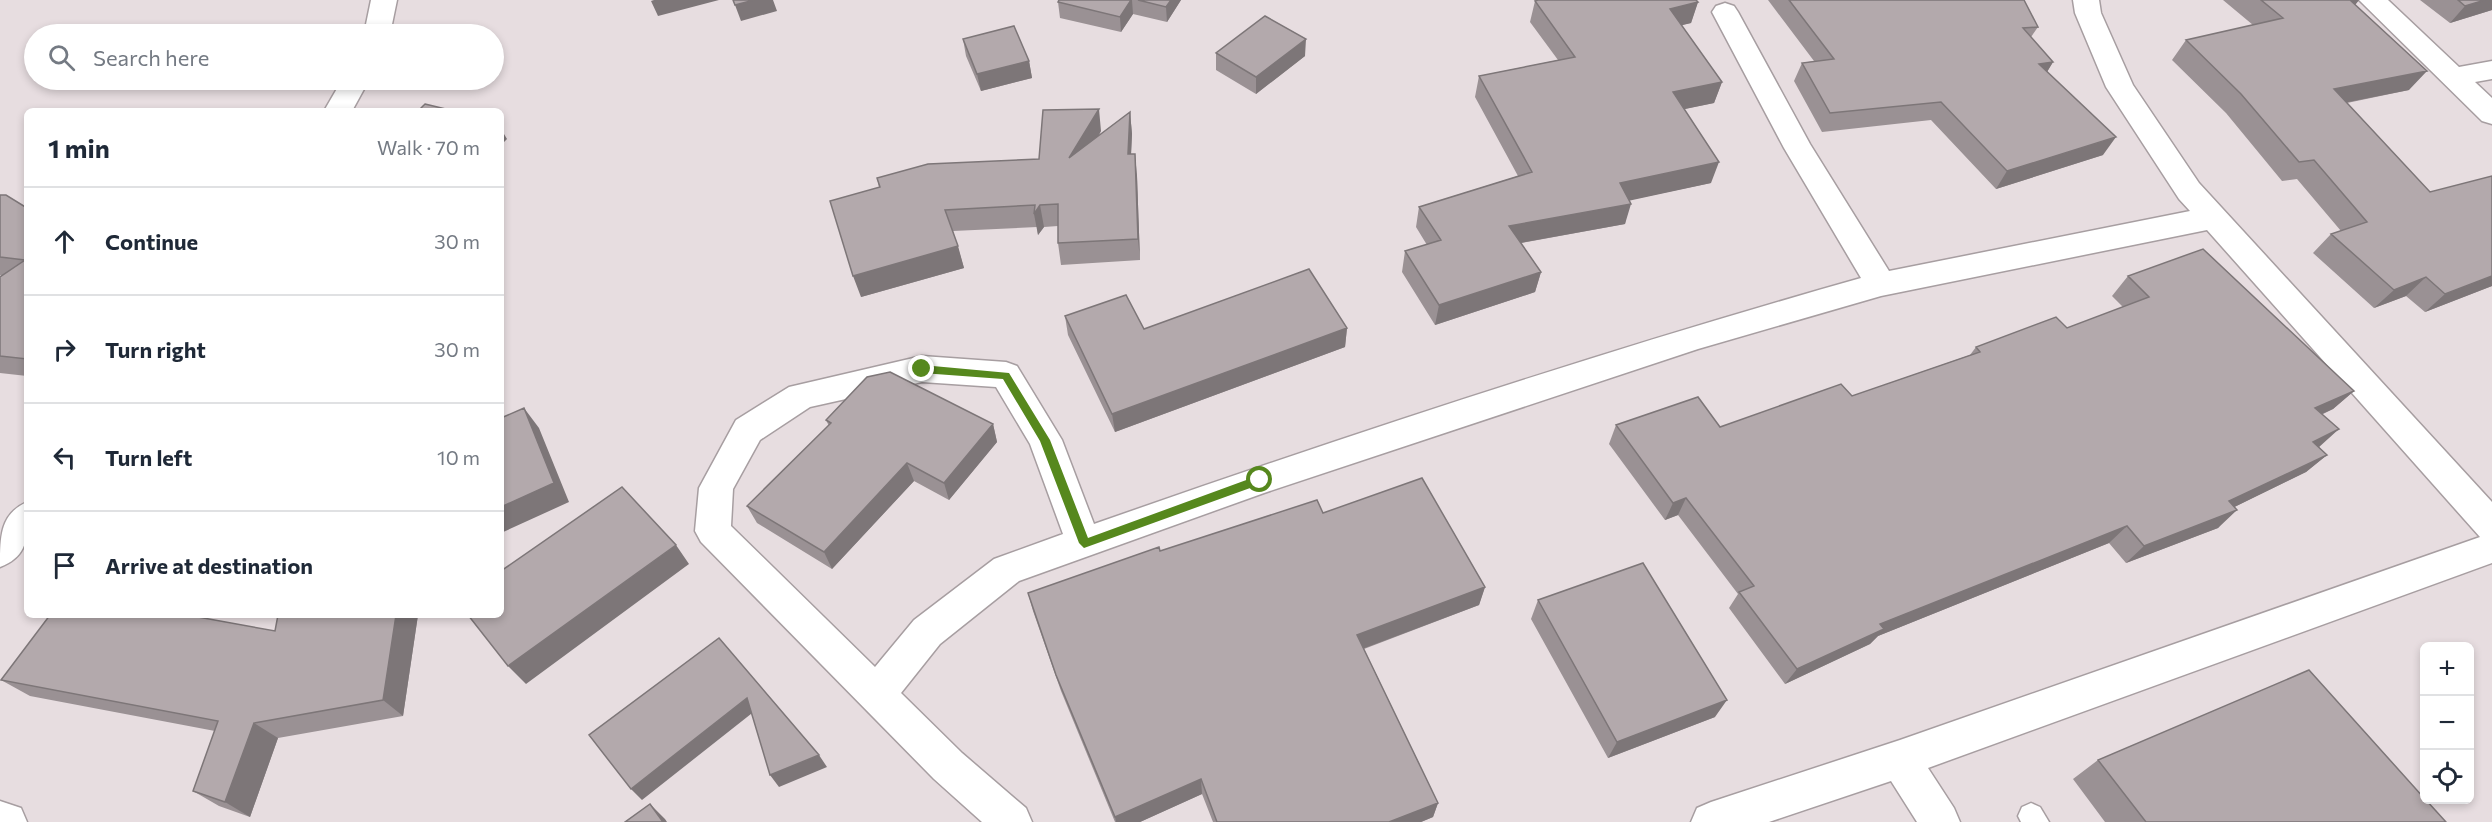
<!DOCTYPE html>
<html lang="en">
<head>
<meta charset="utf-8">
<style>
	:root { --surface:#fff; --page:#f6f6f7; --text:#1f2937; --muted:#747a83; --line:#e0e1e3 }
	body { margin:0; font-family:Commissioner,sans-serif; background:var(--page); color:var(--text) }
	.controls { position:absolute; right:18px; bottom:18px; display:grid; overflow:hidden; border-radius:9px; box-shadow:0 3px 9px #0003 }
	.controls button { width:54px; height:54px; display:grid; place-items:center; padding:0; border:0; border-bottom:2px solid var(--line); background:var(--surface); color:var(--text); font:30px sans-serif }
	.stop { position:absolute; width:18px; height:18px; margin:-14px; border:4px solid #56881d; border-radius:50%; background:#fff }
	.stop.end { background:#56881d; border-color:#fff; box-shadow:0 2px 6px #0008 }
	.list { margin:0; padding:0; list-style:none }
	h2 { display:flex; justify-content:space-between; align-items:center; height:78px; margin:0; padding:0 24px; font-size:26px }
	h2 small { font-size:20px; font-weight:400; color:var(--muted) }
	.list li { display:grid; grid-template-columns:39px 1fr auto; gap:18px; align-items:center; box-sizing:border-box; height:108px; padding:0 24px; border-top:2px solid var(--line) }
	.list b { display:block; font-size:22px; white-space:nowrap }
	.list em { font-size:20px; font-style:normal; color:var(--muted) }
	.icon { flex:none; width:33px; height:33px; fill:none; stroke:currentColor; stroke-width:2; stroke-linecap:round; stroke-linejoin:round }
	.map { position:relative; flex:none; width:2492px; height:822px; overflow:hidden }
	.search { position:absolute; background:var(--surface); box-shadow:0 3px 9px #0003; left:24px; top:24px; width:480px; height:66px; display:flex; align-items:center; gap:15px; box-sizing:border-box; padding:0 21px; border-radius:33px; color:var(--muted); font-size:22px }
	.panel { position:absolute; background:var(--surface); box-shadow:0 3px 9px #0003; left:24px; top:108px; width:480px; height:510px; border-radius:9px }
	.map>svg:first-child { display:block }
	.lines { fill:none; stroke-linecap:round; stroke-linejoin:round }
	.service-casing { stroke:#a79ea1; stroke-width:3 }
	.minor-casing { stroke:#a79ea1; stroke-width:3 }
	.service { fill:#fff; fill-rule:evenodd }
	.minor { fill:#fff; fill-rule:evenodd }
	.wall { fill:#9a9194 }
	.shaded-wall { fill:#7d7678 }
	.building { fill:#b3a9ac; stroke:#7d7678; stroke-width:1.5 }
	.route { fill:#56881d }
</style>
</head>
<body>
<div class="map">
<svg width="2492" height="822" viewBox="0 0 2492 822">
	<rect width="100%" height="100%" fill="#e7dde0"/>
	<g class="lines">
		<g class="service-casing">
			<path id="service" d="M2031 803 2040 807 2049 822H2021L2018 816 2022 807Z"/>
		</g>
		<g class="minor-casing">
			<path id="minor" d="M371 0H397L390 34H364Z
				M2073 0H2099L2101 13 2133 85 2199 183 2492 502V563L1928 768 1954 808 1960 822H1917L1891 781 1769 822H1691L1697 808 1711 802 1900 740 2480 537 2207 230 1881 296 1698 349 1264 493 1019 581 940 644 901 693 962 753 1026 808 1032 822H982L934 779 701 542 695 531 699 488 736 420 789 387 922 356 1006 362 1017 366 1062 440 1094 524C1348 435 1603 351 1861 278L1784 148 1712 12 1716 6 1725 3 1734 6 1738 12 1810 144 1889 271 2190 211 2179 199 2106 87 2075 13ZM922 382 996 387 1030 444 1063 534 994 559 914 620 875 667 731 526 733 489 760 440 810 407Z
				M2359 0H2388L2459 67 2492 61V79L2475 82 2492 98V124L2482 121Z
				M342 80H369L352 111H324Z
				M27 502C27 531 32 555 0 567 0 537 0 514 27 502Z
				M0 801 21 808 27 822H0Z"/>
		</g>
		<use href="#service" class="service"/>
		<use href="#minor" class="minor"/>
	</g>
	<path class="wall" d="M1059 0H1181L1167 22 1133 14 1121 32 1060 18 1058 2Z
		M1768 0H2024L2038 27 2031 37 2053 62 2047 72 2103 155 1996 189 1931 120 1822 132 1794 81 1802 63 1814 61Z
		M2223 0H2359L2355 5 2409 90 2347 103 2492 286 2425 312 2406 296 2374 308 2313 253 2331 234 2341 231 2297 179 2282 181 2226 113 2172 60 2186 40 2253 25Z
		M2420 0H2492V10L2450 23Z
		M1535 1 1698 2 1691 23 1681 25 1722 82 1714 103 1684 109 1711 183 1629 200 1625 224 1521 243 1541 272 1535 292 1435 325 1402 272 1405 251 1427 245 1416 227 1419 207 1518 176 1475 97 1479 76 1558 60 1530 22Z
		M963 39 1029 61 1032 78 981 91 966 56Z
		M1216 53 1305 56 1256 94 1216 70Z
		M1130 112 1132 134 1131 154 1137 176 1140 260 1061 265 1058 243V226L1044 227 1038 235 1037 227 953 231 964 268 861 297 879 187 877 178 1039 159 1101 131 1099 135Z
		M0 195 27 208V376L0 373V277L2 276 0 275Z
		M2128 276 2354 391 2333 409 2323 414 2319 447 2327 455 2306 472 2234 507 2218 528 2126 563 2109 543 1878 636 1870 644 1785 684 1729 608 1738 594 1678 515 1665 520 1609 444 1616 425 1720 427 1852 396 1970 355 1976 347 2067 328 2123 307 2112 296Z
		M1065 316 1144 329 1347 328 1345 347 1115 432 1068 335Z
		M826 420 993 424 997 442 949 500 914 481 832 569 757 523 747 506 829 426Z
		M1323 513 1485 587 1479 605 1364 649 1438 803 1433 817 1421 822H1213L1202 794 1140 822H1115L1061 691 1033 611 1028 593 1160 551Z
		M1538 600 1715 717 1608 758 1531 619Z
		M278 615H418L403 716 278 738 250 817 219 806 193 791 215 731 30 696 1 680 275 631Z
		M2098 760 2446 822H2105L2073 779Z"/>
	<path class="shaded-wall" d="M654 0H719L658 16 651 1Z
		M754 0H773L777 11 741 21 735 5Z
		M1131 0H1132L1133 14 1121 32 1120 17Z
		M1171 0H1181L1167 22 1166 7Z
		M2349 0H2359L2346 16Z
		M2485 0H2492V10L2450 23 2465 6Z
		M1698 2 1691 23 1663 30 1670 9Z
		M1306 39 1305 56 1256 94V77Z
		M1029 61 1032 78 981 91 977 74Z
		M2053 62 2042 80 2039 64Z
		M2427 71 2409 90 2318 108 2334 89Z
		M1722 82 1714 103 1666 113 1673 92Z
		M1099 109 1101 131 1072 180 1069 158Z
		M1130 112 1132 134 1130 176 1128 154Z
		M501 129 507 139 501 145Z
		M2116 137 2103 155 1996 189 2007 171Z
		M1135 154 1137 176 1140 260 1138 239Z
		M1719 162 1711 183 1614 204 1620 183Z
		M1631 204 1625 224 1504 246 1509 226Z
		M1040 205 1044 227 1038 235 1034 214Z
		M958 246 964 268 861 297 853 276Z
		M1541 272 1535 292 1435 325 1439 305Z
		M2492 276V286L2425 312 2445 294Z
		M2426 277 2406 296 2374 308 2394 290Z
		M1347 328 1345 347 1115 432 1112 414Z
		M2354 391 2333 409 2295 426 2315 408Z
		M524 408 539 428 569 502 501 533V507Z
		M993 424 997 442 949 500 944 483Z
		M2339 429 2318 448 2313 442Z
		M2327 455 2306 472 2210 519 2229 501Z
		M907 463 914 481 832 569 824 552Z
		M1686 498 1678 515 1665 520 1673 503Z
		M2237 510 2218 528 2126 563 2144 546Z
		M2127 526 2109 543 1878 636 1870 644 1785 684 1797 669 1880 624Z
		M676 545 689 564 526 684 508 666Z
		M1485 587 1479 605 1354 652 1357 635Z
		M396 615H418L403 716 383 700Z
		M747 698 756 710 642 800 631 789Z
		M1727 700 1715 717 1608 758 1617 742Z
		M254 723 278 738 250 817 225 802Z
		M819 755 827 767 779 787 770 775Z
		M1201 779 1202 794 1140 822H1116L1115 817Z
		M1438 803 1433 817 1421 822H1389Z
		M650 804 665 819 667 822H663Z"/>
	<path class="building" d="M733 0H754L735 5Z
		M1059 0H1131L1120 17 1058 2Z
		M1138 0H1171L1166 7Z
		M1538 0H1696L1698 2 1670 9 1722 82 1673 92 1719 162 1620 183 1631 204 1509 226 1541 272 1439 305 1405 251 1441 240 1419 207 1532 172 1479 76 1575 57 1535 1Z
		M1789 0H2024L2038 27 2023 28 2053 62 2039 64 2116 137 2007 171 1941 102 1830 113 1802 63 1834 59Z
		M2261 0H2350L2427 71 2334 89 2430 192 2492 176V276L2445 294 2426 277 2394 290 2331 234 2367 222 2314 160 2299 162 2241 94 2186 40 2283 18Z
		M2458 0H2485L2465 6Z
		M1265 16 1306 39 1256 77 1216 53Z
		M1014 26 1029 61 977 74 963 39Z
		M425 104 454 111H418Z
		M1099 109 1069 158 1130 112 1128 154H1135L1138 239 1058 243V204L1040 205 1034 214 1035 205 945 210 958 246 853 276 830 201 880 187 877 178 928 164 1039 159 1043 110Z
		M0 195H6L27 208V359L0 356V277L25 260 0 257Z
		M2203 249 2354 391 2315 408 2339 429 2313 442 2327 455 2229 501 2237 510 2144 546 2127 526 1880 624 1884 629 1797 669 1739 592 1754 586 1686 498 1673 503 1616 425 1698 397 1720 427 1841 384 1852 396 1980 352 1976 347 2056 317 2067 328 2149 297 2128 276Z
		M1309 269 1347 328 1112 414 1065 316 1126 295 1144 329Z
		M890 372 993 424 944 483 907 463 824 552 747 506 831 423 826 420 867 377Z
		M524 408 554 483 501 507V418Z
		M1422 478 1485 587 1357 635 1438 803 1389 822H1217L1201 779 1115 817 1056 675 1028 593 1159 547 1160 551 1317 500 1323 513Z
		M622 487 676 545 508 666 468 615H501V571Z
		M1643 563 1727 700 1617 742 1538 600Z
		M50 615H187L275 631 278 615H396L383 700 254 723 225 802 193 791 218 721 1 680Z
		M719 638 819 755 770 775 747 698 631 789 589 735Z
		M2309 670 2424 798V800H2426L2446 822H2146L2098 760Z
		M650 804 663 822H625Z"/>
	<path class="route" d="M922 365 1009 373 1050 440 1088 538 1260 475 1265 480 1264 483 1084 548 1079 543 1040 441 1003 379 922 373 917 369Z"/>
</svg>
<div class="controls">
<button>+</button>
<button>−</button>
<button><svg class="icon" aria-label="locate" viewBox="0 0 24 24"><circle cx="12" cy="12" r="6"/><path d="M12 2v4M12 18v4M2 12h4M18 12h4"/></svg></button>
</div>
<div class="stop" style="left:1260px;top:480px"></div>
<div class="stop end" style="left:922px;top:369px"></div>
<div class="search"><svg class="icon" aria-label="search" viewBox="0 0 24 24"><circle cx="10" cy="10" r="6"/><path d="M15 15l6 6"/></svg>Search here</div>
<section class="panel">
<h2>1 min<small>Walk · 70 m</small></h2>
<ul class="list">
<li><svg class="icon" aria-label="ahead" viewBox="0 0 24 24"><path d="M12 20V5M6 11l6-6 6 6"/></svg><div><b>Continue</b></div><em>30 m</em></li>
<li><svg class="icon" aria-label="right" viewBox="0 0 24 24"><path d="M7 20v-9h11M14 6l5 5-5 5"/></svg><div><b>Turn right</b></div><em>30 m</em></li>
<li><svg class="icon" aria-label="left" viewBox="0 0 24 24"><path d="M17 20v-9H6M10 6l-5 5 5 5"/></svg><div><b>Turn left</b></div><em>10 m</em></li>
<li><svg class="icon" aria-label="arrive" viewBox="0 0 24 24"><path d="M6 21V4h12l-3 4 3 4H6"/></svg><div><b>Arrive at destination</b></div></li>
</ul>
</section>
</div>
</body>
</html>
